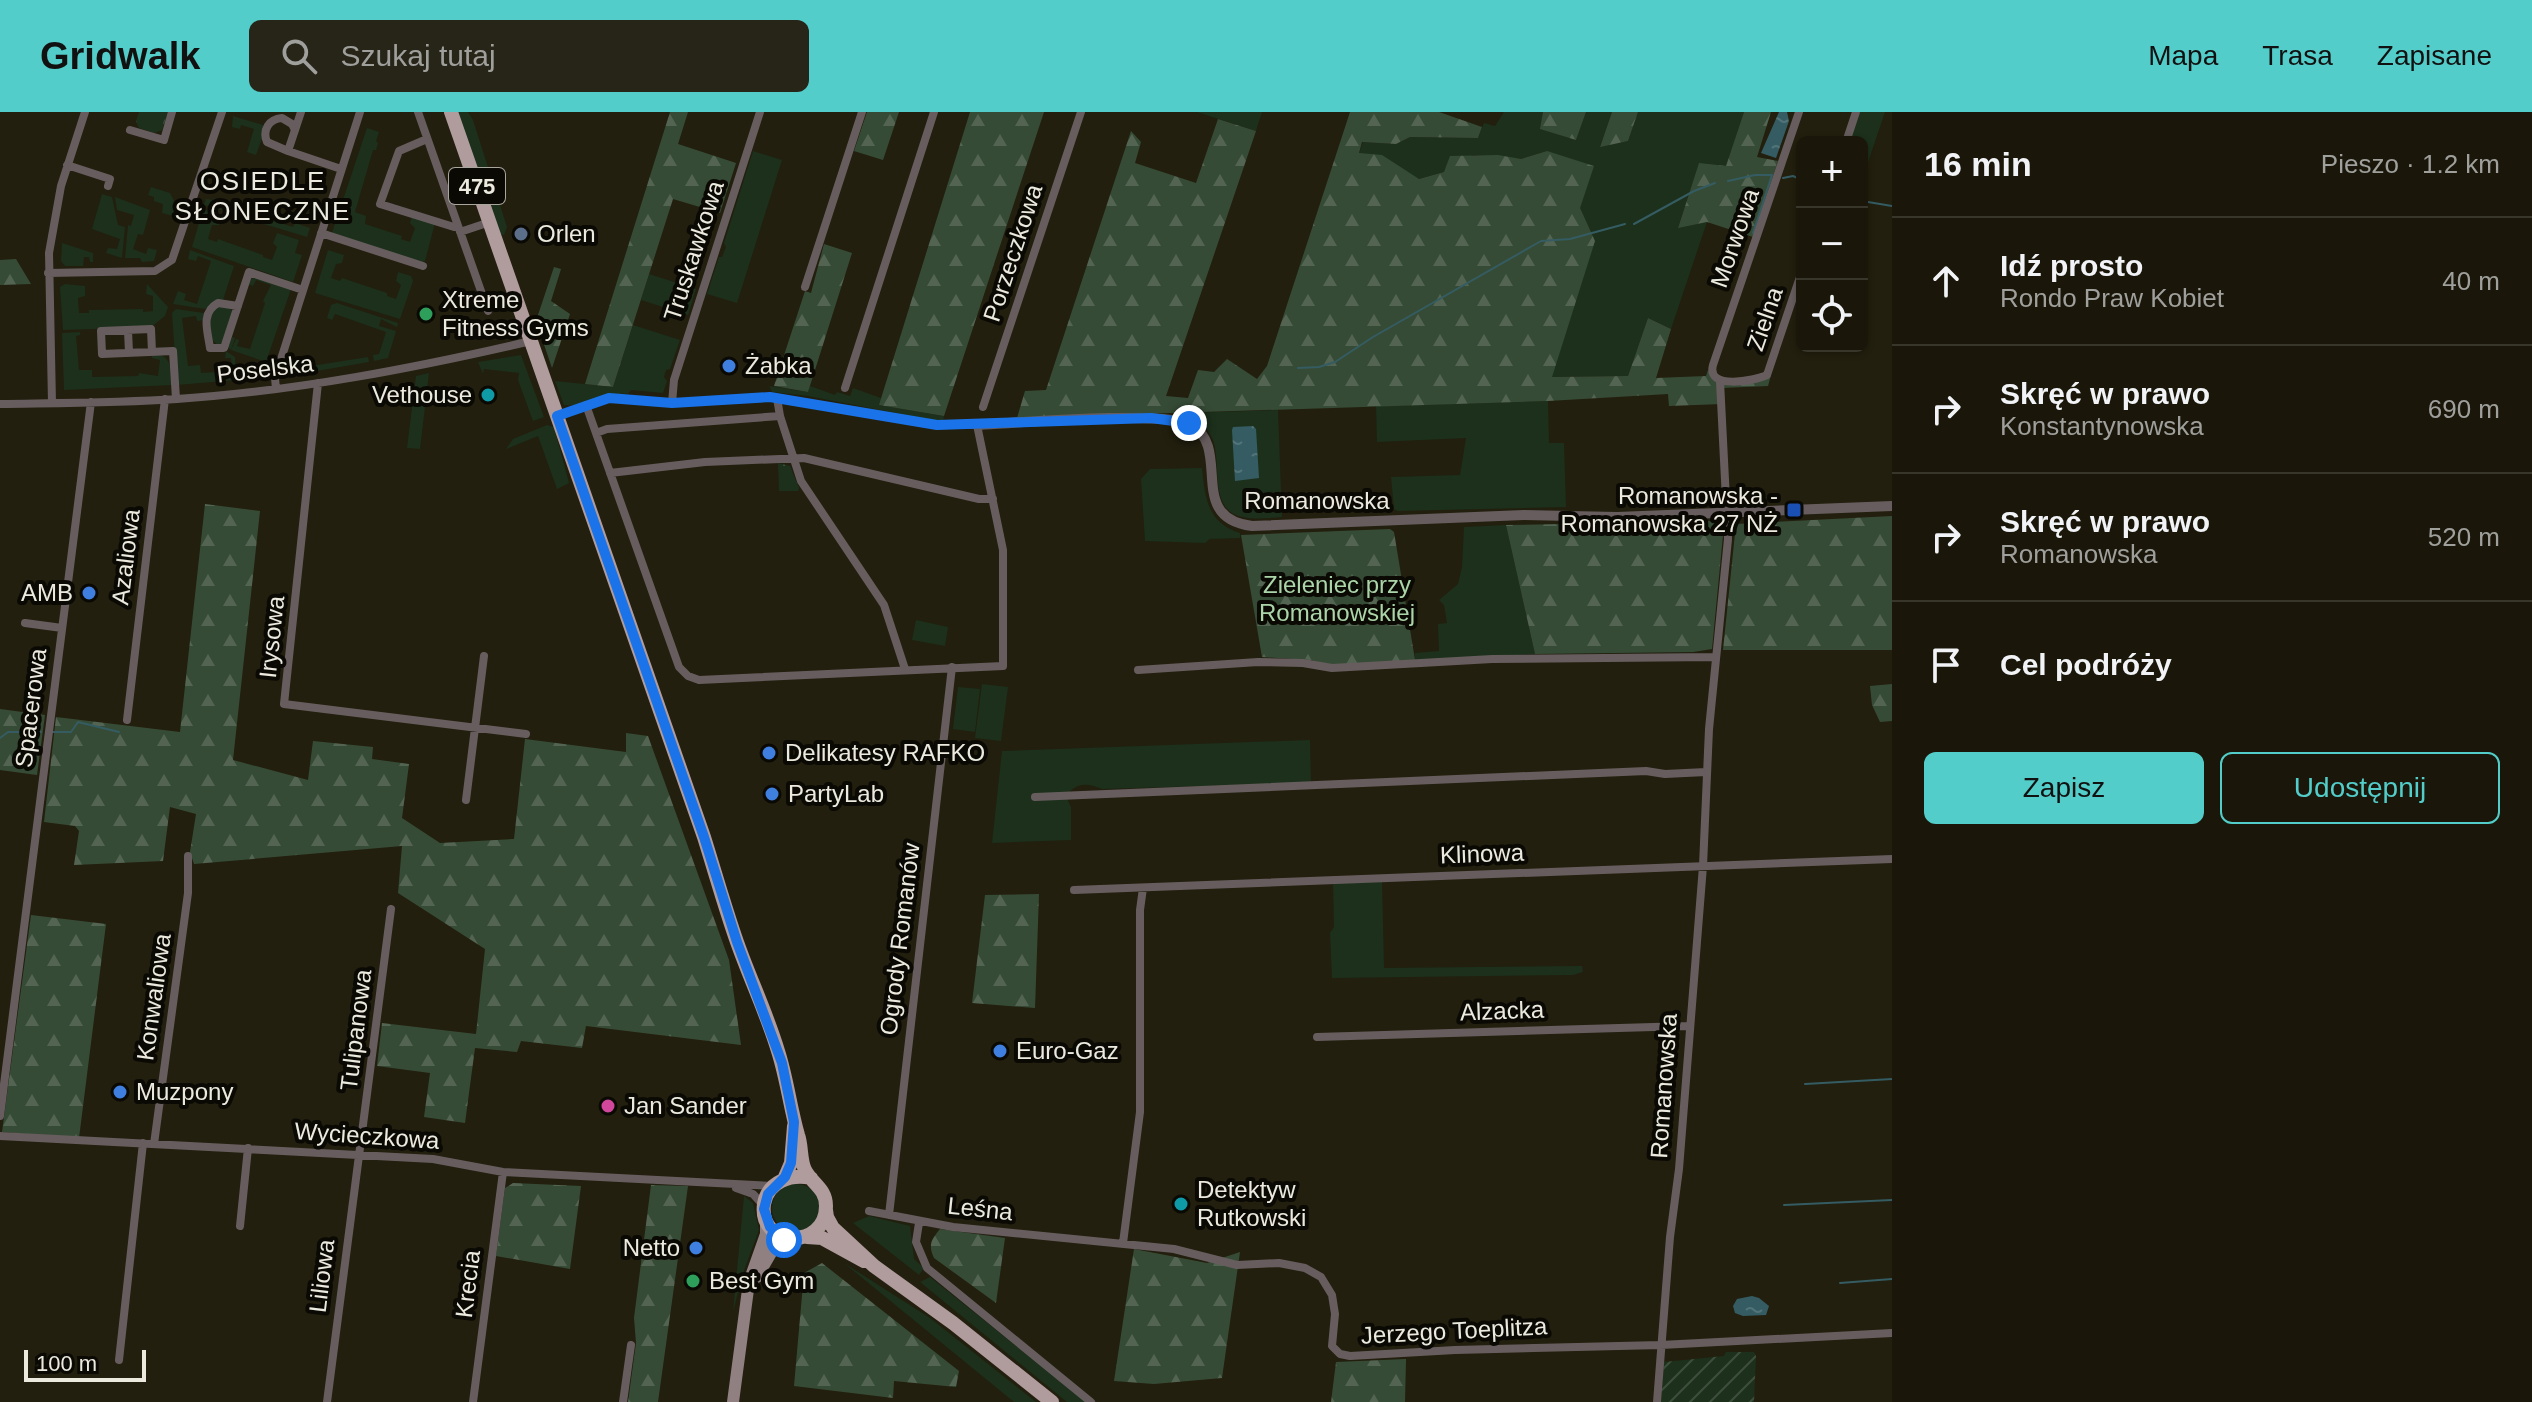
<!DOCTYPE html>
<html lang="pl">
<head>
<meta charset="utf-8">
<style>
	:root { --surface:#1a170a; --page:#272418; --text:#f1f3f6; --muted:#9f9f9c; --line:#38362b; --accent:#53cdc9 }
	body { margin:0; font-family:Arial,sans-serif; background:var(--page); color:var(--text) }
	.controls { position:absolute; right:24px; top:24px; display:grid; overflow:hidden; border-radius:12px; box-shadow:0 2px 6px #0004 }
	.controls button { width:72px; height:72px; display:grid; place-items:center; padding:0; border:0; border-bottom:2px solid var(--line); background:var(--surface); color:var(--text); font:40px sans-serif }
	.scale { position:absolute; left:24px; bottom:20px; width:122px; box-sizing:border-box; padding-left:8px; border:4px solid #eceadf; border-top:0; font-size:22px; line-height:28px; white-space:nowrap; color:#eceadf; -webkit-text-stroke:6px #0a0904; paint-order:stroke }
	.stop { position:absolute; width:24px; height:24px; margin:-18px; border:6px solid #1a73e8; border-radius:50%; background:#fff }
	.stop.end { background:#1a73e8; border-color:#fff; box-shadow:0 2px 8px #0008 }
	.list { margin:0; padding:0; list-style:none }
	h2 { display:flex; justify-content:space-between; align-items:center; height:104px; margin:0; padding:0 32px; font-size:34px }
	h2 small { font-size:26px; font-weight:400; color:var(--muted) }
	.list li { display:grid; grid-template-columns:52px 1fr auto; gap:24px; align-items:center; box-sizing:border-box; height:128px; padding:0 32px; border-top:2px solid var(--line) }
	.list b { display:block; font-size:30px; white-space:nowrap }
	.list p { margin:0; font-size:26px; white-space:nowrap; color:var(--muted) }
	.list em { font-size:26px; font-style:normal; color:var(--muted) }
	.actions { display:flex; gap:16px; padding:24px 32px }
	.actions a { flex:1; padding:18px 0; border:2px solid var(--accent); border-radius:12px; text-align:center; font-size:28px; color:var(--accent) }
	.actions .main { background:var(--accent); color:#111 }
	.icon { flex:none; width:44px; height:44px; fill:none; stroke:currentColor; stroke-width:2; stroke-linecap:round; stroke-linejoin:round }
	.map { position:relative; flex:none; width:1892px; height:1290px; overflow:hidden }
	header { display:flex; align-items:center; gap:48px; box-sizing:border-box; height:112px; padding:0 40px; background:var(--accent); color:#111 }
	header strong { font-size:38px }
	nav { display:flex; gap:44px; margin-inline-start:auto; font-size:28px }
	.search { width:560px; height:72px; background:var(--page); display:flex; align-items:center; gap:20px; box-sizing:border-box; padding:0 28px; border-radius:12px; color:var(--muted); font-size:30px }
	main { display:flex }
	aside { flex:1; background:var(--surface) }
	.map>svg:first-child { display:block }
	.grass { fill:#1c301b }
	.forest { fill:url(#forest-firs) }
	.park { fill:url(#park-crowns) }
	.garden { fill:url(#garden-furrows) }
	.water { fill:url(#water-ripples) }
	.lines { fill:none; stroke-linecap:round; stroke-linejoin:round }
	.stream { stroke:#345c62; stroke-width:2 }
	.minor { stroke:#675d5e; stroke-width:8 }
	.tertiary { stroke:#675d5e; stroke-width:10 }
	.secondary { stroke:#908082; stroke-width:12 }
	.primary { stroke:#b09b9d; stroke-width:14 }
	.route { stroke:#1a73e8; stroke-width:10 }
	.service-dot { fill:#5c6f8a; stroke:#0a0904; stroke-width:3 }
	.leisure-dot { fill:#2e9e5b; stroke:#0a0904; stroke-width:3 }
	.shop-dot { fill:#3f7fe0; stroke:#0a0904; stroke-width:3 }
	.culture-dot { fill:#0f9aa8; stroke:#0a0904; stroke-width:3 }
	.transit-dot { fill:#1a4fb4; stroke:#0a0904; stroke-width:3 }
	.hotel-dot { fill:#d1479c; stroke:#0a0904; stroke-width:3 }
	.labels { text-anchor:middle; stroke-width:8; stroke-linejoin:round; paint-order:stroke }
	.shield { fill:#0a0904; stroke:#a8a69d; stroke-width:2 }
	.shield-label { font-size:22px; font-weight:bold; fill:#eceadf }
	.poi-label { font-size:24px; fill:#eceadf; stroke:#0a0904; text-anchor:start }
	.street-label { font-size:24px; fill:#eceadf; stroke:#0a0904 }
	.park-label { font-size:24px; fill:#abd5a9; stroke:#0a0904 }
	.neighbourhood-label { font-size:26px; letter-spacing:2px; fill:#eceadf; stroke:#0a0904 }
</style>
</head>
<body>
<header>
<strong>Gridwalk</strong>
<div class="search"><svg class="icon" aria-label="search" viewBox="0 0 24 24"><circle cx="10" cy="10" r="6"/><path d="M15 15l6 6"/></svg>Szukaj tutaj</div>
<nav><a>Mapa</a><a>Trasa</a><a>Zapisane</a></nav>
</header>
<main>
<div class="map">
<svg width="1892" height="1290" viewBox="0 0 1892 1290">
	<defs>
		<pattern id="forest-firs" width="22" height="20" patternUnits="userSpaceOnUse" patternTransform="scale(2)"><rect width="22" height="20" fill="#364b35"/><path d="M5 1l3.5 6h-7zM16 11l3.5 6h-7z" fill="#536552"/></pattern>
		<pattern id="park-crowns" width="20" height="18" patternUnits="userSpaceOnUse" patternTransform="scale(2)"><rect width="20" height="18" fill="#1c301b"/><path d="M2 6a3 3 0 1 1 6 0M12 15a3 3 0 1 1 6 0" fill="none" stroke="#3d4e3c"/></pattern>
		<pattern id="garden-furrows" width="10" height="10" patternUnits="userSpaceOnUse" patternTransform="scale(2)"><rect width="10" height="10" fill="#1c301b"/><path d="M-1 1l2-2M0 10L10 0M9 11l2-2" fill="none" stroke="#3d4e3c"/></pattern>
		<pattern id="water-ripples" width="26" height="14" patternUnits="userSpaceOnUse" patternTransform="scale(2)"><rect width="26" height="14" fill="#345c62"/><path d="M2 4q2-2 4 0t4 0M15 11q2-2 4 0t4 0" fill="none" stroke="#527478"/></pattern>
	</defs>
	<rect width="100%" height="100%" fill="#221f0e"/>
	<path class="grass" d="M457 0H468L473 8 507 115 504 123 500 122Z
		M1197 0H1262L1256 19Z
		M1504 0H1543L1541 17 1576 28 1586 0H1612L1600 34 1628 29 1638 0H1744L1726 55 1699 52 1678 115 1707 110 1671 217 1648 206 1628 264 1551 265 1562 228 1547 39 1521 47 1473 43 1444 60 1419 67 1359 41 1363 30 1396 32 1410 25 1478 26 1484 11 1495 14Z
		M1860 0H1885L1862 68V30H1850Z
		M233 4 263 13 265 18 256 43 247 40 254 17 241 13 240 17 232 15Z
		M367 16 379 20 376 29 378 31 376 38H373L355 100 366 104 365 112 402 124 401 127 410 130 415 116 410 111 412 104 435 111 425 149 422 150 332 121Z
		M753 39 782 48 737 191 707 182 719 145H722L726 135 724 131Z
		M151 75 170 81 177 94 173 104 162 101 163 92 154 89V85L148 83Z
		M102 82 112 85 118 113 125 115 122 146 106 141 108 136 117 137 120 127 92 117Z
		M115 85 150 98 143 123 138 122 133 137 146 142 148 136 157 138 154 149 142 150 140 146H125L128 113 131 114 134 103 117 98Z
		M214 85 215 90 293 115 295 111 310 116 307 125 241 105V100L239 104 224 99V96L221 98 204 93 206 87 213 88Z
		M203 97 222 103 219 113H212L208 127 217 130 218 127 263 143V145L272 148 277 135 273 131 277 121 299 128 295 141 302 143 293 170 192 135Z
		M62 131 93 141V150H90L89 145H84L83 154H65L61 149Z
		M190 138 234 154 223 188 205 197 173 192 178 179 186 182 184 188 197 192 211 149 198 144 196 149 188 147Z
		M328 138 344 143 342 151 336 152 331 166 340 169 342 166 387 181V184L396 187 401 173 396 169 398 160 411 164 413 169 400 207 315 181Z
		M649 162 696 177 688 203 641 188Z
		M256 164 291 177 266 250 231 238 228 235 232 225 235 226 231 238 236 227 239 228 237 234 250 237 265 191 263 189 271 173 256 168 253 174 248 172 249 168Z
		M65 172 85 174V184L78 186 79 201H89V198L143 197V200L153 199V184L146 182 147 172 168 195 165 204 151 215 63 218 60 175Z
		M337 191 398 211 397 215 381 207 379 214 396 219 388 246 374 249 373 243 379 242 386 220 335 202 332 208 327 206 331 193Z
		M217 194H228L233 200 224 230 218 233 211 227 210 200Z
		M176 197 204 201V208L197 209 196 204 182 206 188 254 200 253 201 261 232 259 231 246H225L226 239 235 245 236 268 177 273 172 201Z
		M633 213 680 228 670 257 666 258 664 265 667 269 663 281 631 278 628 282C602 280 583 296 564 293L555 269 613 275Z
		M80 220V223L76 224 79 258H92V265L138 264 139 261 158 264 160 248 152 246V242C172 242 171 257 172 273L64 278 62 221Z
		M521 243 544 305 533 309 518 268 519 261 484 257 483 262 478 250Z
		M368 245 369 250 288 264 294 246 311 254Z
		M429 261 420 337 407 336 416 264Z
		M769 274 808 280 810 274 835 283 837 280 850 284 853 276 881 286 880 293 944 304 943 309 932 308 808 284 772 280Z
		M1548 289 1549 331H1564L1566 395 1398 399 1394 397 1391 365 1460 363 1466 326 1377 330 1376 294Z
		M1278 298 1282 405C1269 406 1256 408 1243 405 1208 399 1222 352 1213 328 1208 315 1198 308 1187 301Z
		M547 313 554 315 569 371 557 377 538 324 506 337 513 327Z
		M1202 356C1205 385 1207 411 1240 421V426L1210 427 1205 431 1145 429 1141 367 1150 357Z
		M1506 413 1535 542 1415 548V541L1439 539 1438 512 1447 511 1444 493 1439 488 1458 472 1462 455 1464 415Z
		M916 508 948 515 945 534 912 528Z
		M982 572 1008 575 1001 629 975 626Z
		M958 575 980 577 975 620 953 617Z
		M1310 628 1311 671 1102 677C1090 672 1080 670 1070 679L1068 689 1071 695V728L992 731 1002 639Z
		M1382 768 1384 856 1582 854 1583 860 1573 863 1332 866 1330 821 1334 815 1333 771Z
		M772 1096a24 24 0 1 1 48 0a24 24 0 1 1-48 0Z
		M744 1084 753 1091 759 1118 742 1164 733 1200Z
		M869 1104 910 1114 914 1147 924 1156 919 1163 853 1111Z
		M844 1151 930 1206 1036 1290H1014Z
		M930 1165 1086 1290H1067L920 1170Z"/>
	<path class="forest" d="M670 0H688L678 32 736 51 720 101 673 87 613 275 585 272Z
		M867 0H899L883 48 854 39Z
		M970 0H1044L944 304 879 293Z
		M1350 0H1439L1482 15 1478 26 1410 25 1396 32 1362 30 1359 41 1382 43 1419 67 1444 60 1450 44 1498 43 1521 47 1547 39 1594 54 1580 96 1595 129 1552 265 1628 264 1648 206 1671 217 1656 266 1706 264 1708 258 1716 268 1771 263 1768 274 1721 276 1722 292 1669 294 1668 282 1548 289 1017 306 1025 279 1046 278 1131 19 1141 30 1135 51 1196 71 1218 7 1256 19 1166 284 1188 286 1198 258 1214 260 1227 247 1257 267 1267 254Z
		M1543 0H1586L1576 28 1540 17Z
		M1612 0H1638L1628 29 1600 35Z
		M1744 0H1771L1757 45 1778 49 1753 125 1707 110 1678 116 1699 51 1726 54Z
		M824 132 852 141 808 280 774 274 805 179 811 181Z
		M16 147 31 172 0 173V148Z
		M554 155 561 157 551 189 570 202 552 256 536 209Z
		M205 392 260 399 233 648 308 668 313 629 373 635 372 647 409 652 402 706 440 731 514 727 525 627 626 640V621L648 624 729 848 741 933 586 914 582 936 521 929 517 940 475 936 465 1011 424 1005 430 961 377 954 382 911 476 922 485 837 398 781 402 734 194 752 190 740 196 702 170 695 163 749 74 753 79 719 75 714 44 710 56 605 180 620Z
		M1892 404V538H1723L1736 412Z
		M1720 409 1723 423 1712 537 1693 540 1535 542 1506 413Z
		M1390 417 1394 420 1415 548 1331 553 1310 548 1262 545 1241 423Z
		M1892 572V609L1880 610 1872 593 1870 574Z
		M0 597 45 603 37 663 0 658Z
		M1039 782 1035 896 972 891 985 783Z
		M31 803 106 812 79 1026 2 1020Z
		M513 1071 581 1074 570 1157 496 1144 505 1076Z
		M651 1073 688 1074 658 1290H628L636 1231 634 1206Z
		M940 1117 1005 1126 996 1191 934 1146C928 1133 931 1128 940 1117Z
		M1134 1137 1207 1151 1240 1140 1222 1266 1154 1272 1114 1269Z
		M822 1151 959 1259 956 1275 894 1269 893 1286 794 1274 804 1161Z
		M1406 1247 1405 1290H1331L1336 1250Z"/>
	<path class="park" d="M139 0H168L162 18 154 21 139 16 136 9Z
		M778 351 790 354 799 376 798 379H779Z"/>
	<path class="garden" d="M1726 1240H1754L1756 1244 1754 1290H1661L1664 1250 1724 1244Z"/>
	<path class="water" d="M1779 0H1787L1789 9 1776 46 1761 41Z
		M1253 314 1256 317 1259 366 1235 369 1232 318 1233 315Z
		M1752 1184 1759 1186 1769 1194 1766 1203 1743 1204 1735 1201 1733 1194 1737 1187Z"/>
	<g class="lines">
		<path class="stream" d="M1783 66 1793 64 1802 68
			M1728 69 1755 63H1772L1753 121
			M1862 89 1892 94
			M1634 112 1694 79 1715 71
			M1298 256 1319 255 1335 250 1373 225 1541 129 1570 127 1625 112
			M53 620H71L78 610 119 620
			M0 626 8 620H41
			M1805 972 1892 967
			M1784 1093 1892 1088
			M1840 1171 1892 1167"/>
		<path class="minor" d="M301 0 288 39 341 57
			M418 0 488 199
			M1799 0 1713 253C1706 278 1754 269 1767 263L1802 159
			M130 18 164 28 172 0
			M427 27 399 39 380 92 454 115 458 114
			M1846 30 1856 0
			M288 39 267 30C262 18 269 7 282 6L292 12 295 18
			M67 53 110 67 108 74
			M460 120 490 110
			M321 121 423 154
			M48 161 155 159 172 148 222 0
			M805 175 862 0
			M238 194 218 191C200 201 208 220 210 236H224L249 160 303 178
			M128 218 129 241
			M152 240 151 217 101 219 102 242 173 239 176 287
			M318 271 284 592 526 622
			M845 276 934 0
			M276 277 275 266 360 0
			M777 286 780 304 801 369 884 493 905 557
			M52 291 49 141 61 74 85 0
			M672 291 674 268 760 0
			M0 292C59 291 118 291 177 287 296 279 415 256 531 229
			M983 295 1081 0
			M557 304 609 286 672 291 770 285 929 312 977 313 1003 438V554L699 568 688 564 679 555 586 293
			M596 321 607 317 780 304
			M610 361 705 350 804 346 979 387H993
			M25 511 62 516
			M1138 558 1258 550 1303 551 1332 556 1492 547 1715 545
			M127 608 165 287
			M1035 685 1646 659 1665 662 1706 660
			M466 688 484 544
			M1074 778 1892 747
			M1317 925 1688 914
			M0 1004 91 290
			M0 1024 433 1047 503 1060 773 1074
			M154 1032 188 781V744
			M736 1076 753 1082 764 1094
			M869 1099 953 1115 1174 1137 1237 1153 1279 1151 1305 1156 1321 1165 1332 1183 1335 1202 1332 1234 1340 1242 1350 1244 1455 1238 1661 1233 1892 1221
			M889 1103 952 555
			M919 1111 916 1130 927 1156 1091 1290
			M240 1114 248 1036
			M1123 1131 1140 1000V798L1143 776
			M119 1248 143 1031
			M327 1290 391 797
			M473 1290 503 1060
			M623 1290 631 1233
			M1657 1290 1670 1125 1679 1057 1703 754 1709 617 1728 427 1720 269"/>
		<path class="tertiary" d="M977 313C1013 311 1170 298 1192 313 1232 338 1186 406 1252 414L1524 403 1617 405 1892 394"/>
		<path class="secondary" d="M757 1165 775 1134 790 1128
			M733 1290 749 1170 766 1122V1109"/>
		<path class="primary" d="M451 0 704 725C715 760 725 796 737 830 750 867 767 902 778 939 787 967 790 995 798 1023 802 1034 800 1048 805 1058 812 1072 826 1076 826 1094 826 1138 758 1136 764 1092 768 1069 791 1062 811 1066
			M785 1065 791 1051 794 1014
			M826 1098 827 1105 833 1116 874 1154 953 1211 1052 1290
			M807 1125 822 1126 864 1149"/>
	</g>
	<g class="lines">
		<path class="route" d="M784 1128H790L770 1115 764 1097 768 1082 785 1065 791 1051 794 1010 782 951 737 830 704 725 557 304 609 286 672 291 770 285 937 313 1151 306 1189 311"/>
	</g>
	<circle class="service-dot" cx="521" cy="122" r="8"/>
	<g class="leisure-dot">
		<circle cx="426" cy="202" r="8"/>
		<circle cx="693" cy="1169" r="8"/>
	</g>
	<g class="shop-dot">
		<circle cx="729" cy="254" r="8"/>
		<circle cx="89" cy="481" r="8"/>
		<circle cx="769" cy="641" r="8"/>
		<circle cx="772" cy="682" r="8"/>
		<circle cx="1000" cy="939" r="8"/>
		<circle cx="120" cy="980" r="8"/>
		<circle cx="696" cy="1136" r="8"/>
	</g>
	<g class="culture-dot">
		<circle cx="488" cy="283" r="8"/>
		<circle cx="1181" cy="1092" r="8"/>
	</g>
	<rect class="transit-dot" x="1786" y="390" width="16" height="16" rx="4"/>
	<circle class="hotel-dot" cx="608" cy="994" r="8"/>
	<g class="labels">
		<rect class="shield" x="449" y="56" width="56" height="36" rx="6"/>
		<g class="shield-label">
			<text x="477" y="82">475</text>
		</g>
		<g class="poi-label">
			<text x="537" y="130">Orlen</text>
			<text x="442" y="196">Xtreme<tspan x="442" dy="28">Fitness Gyms</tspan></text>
			<text x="745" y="262">Żabka</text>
			<text x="472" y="291" text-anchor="end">Vethouse</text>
			<text x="1778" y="392" text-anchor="end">Romanowska -<tspan x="1778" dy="28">Romanowska 27 NŻ</tspan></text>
			<text x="73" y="489" text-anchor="end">AMB</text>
			<text x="785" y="649">Delikatesy RAFKO</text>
			<text x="788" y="690">PartyLab</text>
			<text x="1016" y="947">Euro-Gaz</text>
			<text x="136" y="988">Muzpony</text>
			<text x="624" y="1002">Jan Sander</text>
			<text x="1197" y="1086">Detektyw<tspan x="1197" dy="28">Rutkowski</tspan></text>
			<text x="680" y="1144" text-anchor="end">Netto</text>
			<text x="709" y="1177">Best Gym</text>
		</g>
		<g class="street-label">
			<text transform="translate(1735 126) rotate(-71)" y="8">Morwowa</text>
			<text transform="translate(694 139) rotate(-72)" y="8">Truskawkowa</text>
			<text transform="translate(1013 141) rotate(-72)" y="8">Porzeczkowa</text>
			<text transform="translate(1765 207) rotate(-71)" y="8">Zielna</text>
			<text transform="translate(265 257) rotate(-7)" y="8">Poselska</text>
			<text x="1317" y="397">Romanowska</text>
			<text transform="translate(126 445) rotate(-83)" y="8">Azaliowa</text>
			<text transform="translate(272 525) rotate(-84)" y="8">Irysowa</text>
			<text transform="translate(31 596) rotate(-83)" y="8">Spacerowa</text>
			<text transform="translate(1482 742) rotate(-2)" y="8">Klinowa</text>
			<text transform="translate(900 827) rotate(-83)" y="8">Ogrody Romanów</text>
			<text transform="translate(154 885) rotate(-82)" y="8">Konwaliowa</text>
			<text transform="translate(1502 899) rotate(-2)" y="8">Alzacka</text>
			<text transform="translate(356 918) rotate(-83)" y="8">Tulipanowa</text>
			<text transform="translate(1664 974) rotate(-86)" y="8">Romanowska</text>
			<text transform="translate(367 1024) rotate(4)" y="8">Wycieczkowa</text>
			<text transform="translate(980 1097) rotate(6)" y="8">Leśna</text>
			<text transform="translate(322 1164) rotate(-83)" y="8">Liliowa</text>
			<text transform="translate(468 1172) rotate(-83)" y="8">Krecia</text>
			<text transform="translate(1454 1219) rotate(-3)" y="8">Jerzego Toeplitza</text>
		</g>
		<g class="park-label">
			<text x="1337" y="481">Zieleniec przy<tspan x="1337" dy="28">Romanowskiej</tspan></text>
		</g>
		<g class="neighbourhood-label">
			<text x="263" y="78">OSIEDLE<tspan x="263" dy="30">SŁONECZNE</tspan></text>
		</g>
	</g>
</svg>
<div class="controls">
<button>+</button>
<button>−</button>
<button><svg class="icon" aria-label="locate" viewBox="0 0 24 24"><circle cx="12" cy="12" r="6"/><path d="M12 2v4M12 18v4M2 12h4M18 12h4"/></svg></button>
</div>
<div class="scale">100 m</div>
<div class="stop" style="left:784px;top:1128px"></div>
<div class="stop end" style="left:1189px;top:311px"></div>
</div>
<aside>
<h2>16 min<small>Pieszo · 1.2 km</small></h2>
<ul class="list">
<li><svg class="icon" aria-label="ahead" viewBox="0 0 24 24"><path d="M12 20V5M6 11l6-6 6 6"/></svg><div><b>Idź prosto</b><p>Rondo Praw Kobiet</p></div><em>40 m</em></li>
<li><svg class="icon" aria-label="right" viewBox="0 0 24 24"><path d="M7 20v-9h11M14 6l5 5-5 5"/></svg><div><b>Skręć w prawo</b><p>Konstantynowska</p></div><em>690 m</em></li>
<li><svg class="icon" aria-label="right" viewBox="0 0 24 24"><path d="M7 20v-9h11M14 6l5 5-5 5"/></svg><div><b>Skręć w prawo</b><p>Romanowska</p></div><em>520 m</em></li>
<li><svg class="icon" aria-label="arrive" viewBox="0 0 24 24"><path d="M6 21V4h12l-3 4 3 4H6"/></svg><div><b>Cel podróży</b></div></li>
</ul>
<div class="actions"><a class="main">Zapisz</a><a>Udostępnij</a></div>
</aside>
</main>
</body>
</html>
